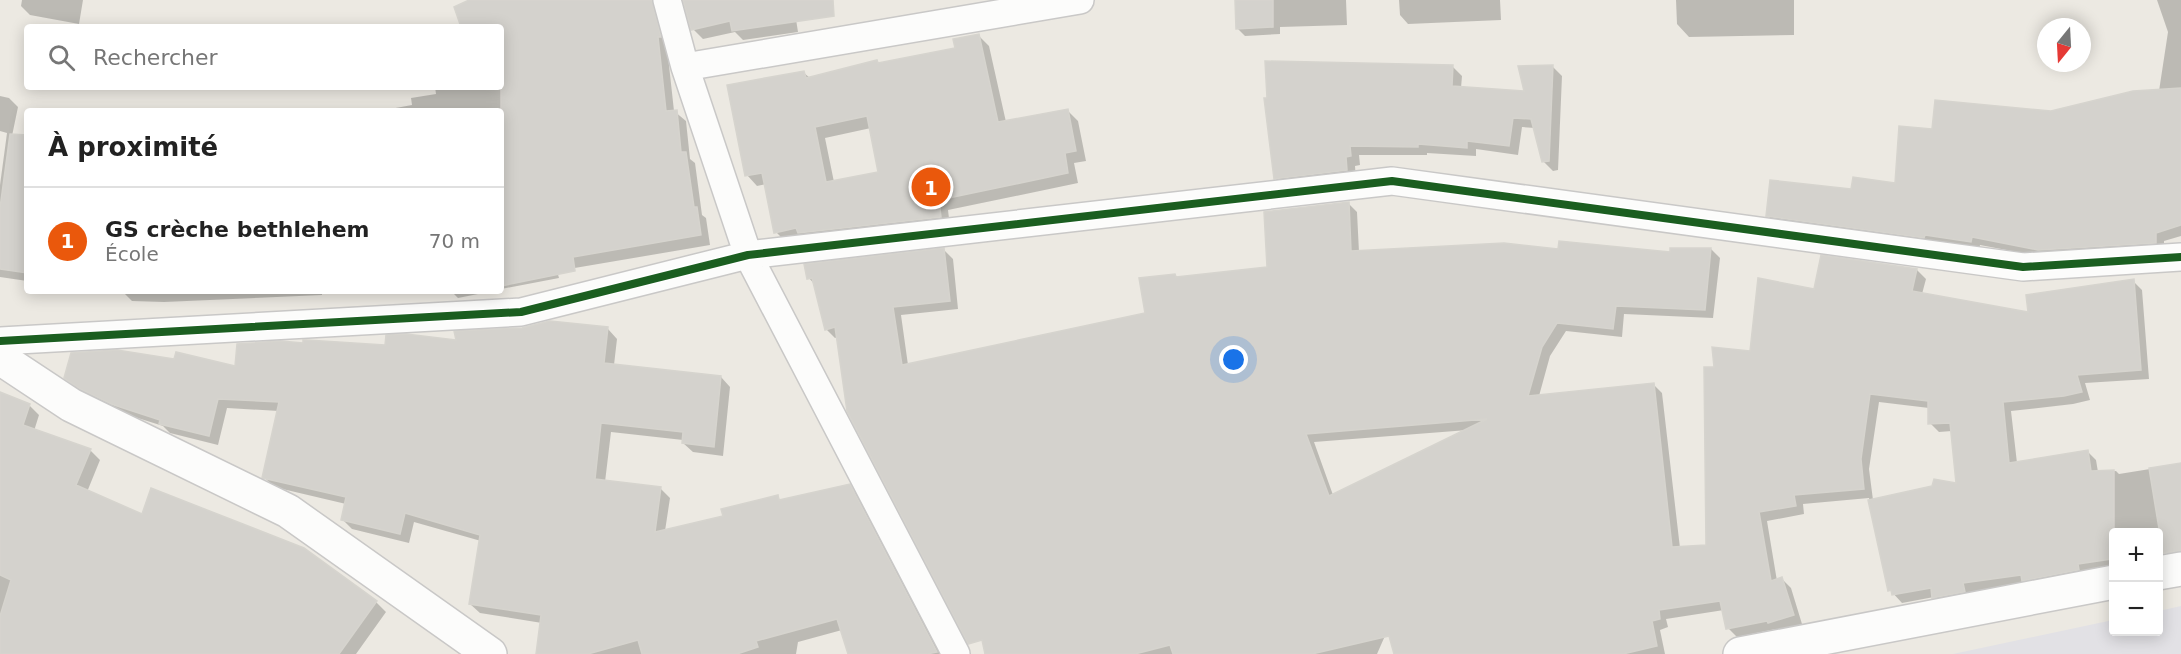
<!DOCTYPE html>
<html lang="fr">
<head>
<meta charset="utf-8">
<style>
	:root { --surface:#fff; --page:#f6f6f6; --text:#222; --muted:#767676; --line:#e0e0e0; --accent:#ea580c }
	body { margin:0; font-family:"DejaVu Sans",sans-serif; background:var(--page); color:var(--text) }
	.controls { position:absolute; right:18px; bottom:18px; display:grid; overflow:hidden; border-radius:6px; box-shadow:0 3px 15px #0003 }
	.controls button { width:54px; height:54px; display:grid; place-items:center; padding:0; border:0; border-bottom:2px solid var(--line); background:var(--surface); color:var(--text); font:30px sans-serif }
	.compass { position:absolute; left:2037px; top:18px; width:54px; height:54px; border-radius:50%; background:var(--surface); box-shadow:0 3px 15px #0003; rotate:198deg }
	.you { position:absolute; left:1234px; top:360px; width:21px; height:21px; margin:-15px; border:4px solid #fff; border-radius:50%; background:#1a73e8; box-shadow:0 0 0 9px #1a73e833 }
	.badge { display:grid; place-items:center; width:39px; height:39px; border-radius:50%; background:var(--accent); color:#fff; font-size:20px; font-weight:700 }
	.pin { position:absolute; translate:-50% -50%; border:3px solid #fff; box-shadow:0 2px 6px #0006 }
	.list { margin:0; padding:0; list-style:none }
	h2 { display:flex; justify-content:space-between; align-items:center; height:78px; margin:0; padding:0 24px; font-size:26px }
	h2 small { font-size:20px; font-weight:400; color:var(--muted) }
	.list li { display:grid; grid-template-columns:39px 1fr auto; gap:18px; align-items:center; box-sizing:border-box; height:108px; padding:0 24px; border-top:2px solid var(--line) }
	.list b { display:block; font-size:22px; white-space:nowrap }
	.list p { margin:0; font-size:20px; white-space:nowrap; color:var(--muted) }
	.list em { font-size:20px; font-style:normal; color:var(--muted) }
	.icon { flex:none; width:33px; height:33px; fill:none; stroke:currentColor; stroke-width:2; stroke-linecap:round; stroke-linejoin:round }
	.map { position:relative; flex:none; width:2181px; height:654px; overflow:hidden }
	.search { position:absolute; background:var(--surface); box-shadow:0 3px 15px #0003; left:24px; top:24px; width:480px; height:66px; display:flex; align-items:center; gap:15px; box-sizing:border-box; padding:0 21px; border-radius:6px; color:var(--muted); font-size:22px }
	.panel { position:absolute; background:var(--surface); box-shadow:0 3px 15px #0003; left:24px; top:108px; width:480px; height:186px; border-radius:6px }
	.map>svg:first-child { display:block }
	.airport { fill:#e2e1e5 }
	.shadow { fill:#0003; fill-rule:evenodd }
	.building { fill:#d4d2cd; stroke:#d6d4ce; stroke-width:1.5; fill-rule:evenodd }
	.lines { fill:none; stroke-linecap:round; stroke-linejoin:round }
	.street-casing { stroke:#c9c8c7; stroke-width:30 }
	.secondary-casing { stroke:#c9c8c7; stroke-width:36 }
	.street { stroke:#fcfcfb; stroke-width:27 }
	.secondary { stroke:#fcfcfb; stroke-width:33 }
	.cycleway-casing { stroke:#fff; stroke-width:11 }
	.cycleway { stroke:#1b5e20; stroke-width:8 }
</style>
</head>
<body>
<div class="map">
<svg width="2181" height="654" viewBox="0 0 2181 654">
	<rect width="100%" height="100%" fill="#ece9e2"/>
	<path class="airport" d="M2181 606V654H1953L2113 620 2114 632H2158L2159 611Z"/>
	<path class="shadow" d="M22 0H83L79 24 30 15 21 6Z
		M472 0H665L667 47 674 111 686 121 690 159 695 163 702 215 706 218 710 245 557 271 559 278 501 289V111H379L412 105 411 98 436 94 435 87H501V27H463Z
		M685 0H793L798 32 743 40 735 32 703 39 693 29Z
		M1236 0H1346L1347 25 1280 27V34L1245 36 1237 28Z
		M1399 0H1500L1501 20 1408 24 1400 15Z
		M1676 0H1794V35L1689 37 1677 24Z
		M2157 0H2181V236L2164 241V251L2048 258 1980 245 1979 250 1776 224 1767 215 1853 191 1897 184 1933 130 2051 113 2159 91 2168 32Z
		M979 36 989 46 1006 122 1067 110 1078 121 1086 161 1074 163 1078 183 948 210 950 227 786 242 776 232 766 184 757 186 747 175 804 73 810 78 877 62 880 64 957 49ZM871 128 879 173 834 182 825 138Z
		M1452 66 1462 76 1461 88 1526 92 1552 66 1562 76 1558 170 1553 171 1543 161 1535 128 1522 127 1518 155 1476 149V156L1427 153V155H1359L1360 165 1355 166 1356 179 1285 188 1275 178Z
		M0 96 9 98 18 107 12 136 27 138V281L0 277V185L7 133 0 131Z
		M1348 203 1357 212 1359 252 1559 250 1672 254 1711 249 1720 258 1713 318 1624 314 1622 337 1566 331 1550 356 1539 396 1653 384 1662 393 1680 548 1708 546 1716 368 1751 352 1816 291 1917 270 1926 279 1922 294 2030 314 2133 281 2142 290 2149 379 2085 383 2090 400 2073 404 2011 411 2017 463 2087 451 2096 460 2098 472 2116 471 2119 474 2181 464V549L2158 552V532H2114V568L1972 592 1973 600 1942 606 1934 597 1902 603 1890 590 1869 498 1803 504 1804 514 1767 521 1777 581 1782 579 1791 588 1802 624 1778 631 1776 629 1737 637 1728 628 1724 610 1666 619 1668 627 1660 630 1665 654H1396L1388 629 1377 654H1004L838 337 835 338 826 329 815 285 809 278 944 250 953 259 958 309 901 315 908 365 1146 314 1175 275 1178 278 1268 268ZM1879 402 1929 408 1930 423 1939 432 1952 431 1958 484 1873 500 1869 469ZM1468 430 1333 495 1314 442Z
		M122 291H322V295L164 302 132 301Z
		M451 291H493L458 298Z
		M608 329 617 339 614 365 721 377 730 387 723 456 693 452 683 443V440L611 432 605 482 660 488 670 498 665 531 724 517 777 497 782 501 849 486 859 496 942 654H850L842 630 798 642 796 654H538L542 623 480 613 470 604 481 541 414 522 409 543 352 529 343 520 346 504 274 487 264 477 279 411 227 408 218 445 170 433 163 426 122 413 92 398 75 387 66 377 237 367 386 346 458 342Z
		M0 393 29 405 39 415 34 431 90 450 100 460 87 492 143 517 376 602 386 612 356 654H0Z"/>
	<path class="building" d="M469 0H652L661 37H658L666 111 677 110 681 152H686L694 207H697L701 235 573 257 575 271 501 286V27H461L454 7Z
		M683 0H833L834 16 732 31 730 21 691 30Z
		M1235 0H1273V27L1236 29Z
		M979 34 998 122 1068 109 1076 151 1065 153 1068 173 939 200 941 217 798 233 796 228 774 233 762 173 745 176 727 85 804 71 806 78 877 60 878 63 955 48 953 39ZM867 116 878 172 826 182 815 127Z
		M1265 61 1453 65 1452 86 1524 91 1518 66 1553 65 1549 161 1542 162 1531 119 1513 118 1509 146 1467 141V148L1418 144V147L1350 146 1351 156 1346 157 1347 170 1274 179 1264 98H1267Z
		M2181 88V225L2156 233V243L2038 250 1972 237 1971 242 1925 235 1924 238 1766 216 1770 180 1851 189 1853 177 1895 183 1899 126 1932 129 1935 100 2051 111 2133 91Z
		M10 134 27 135V273L0 269V208Z
		M1349 202 1351 251 1504 243 1558 249 1559 241 1670 252V248H1711L1705 310 1616 306 1613 329 1557 323 1542 347 1528 396 1654 383 1672 547 1706 545 1704 367H1714L1712 347 1750 351 1758 278 1814 289 1821 255 1917 269 1912 291 2028 312 2026 295 2134 279 2141 370 2077 375 2082 392 2064 396 2003 402 2009 463 2088 450 2091 471 2114 470V549L2110 550 2111 559 2078 564 2079 570 2022 581 2021 575 1963 583 1965 592 1932 598 1931 588 1892 595 1891 590 1888 591 1868 500 1932 486 1934 479 1956 483 1950 423 1928 424V401L1870 394 1861 459 1864 489 1794 495 1796 506 1759 512 1771 581 1782 577 1794 615 1768 623 1767 621 1726 629 1720 601 1659 610 1660 619 1652 621 1657 646 1623 654H1394L1389 636 1312 654H1173L1170 645 1135 654H985L982 640 968 644 847 411 835 327 825 330 812 278 807 279 804 264 944 248 950 301 893 307 902 365 1145 313 1139 278 1175 274 1176 277 1267 267 1264 212ZM1487 419 1329 496 1306 434Z
		M550 321 608 327 604 363 721 376 714 447 682 443 683 432 601 423 595 479 661 487 655 532 723 516 721 509 778 495 779 500 850 484 937 652 927 654H848L837 619 756 641 758 647 737 654H642L638 640 588 654H536L541 615 469 604 480 535 405 513 400 534 341 520 346 497 262 478 279 402 218 399 209 436 159 424 160 420 111 404 80 389 64 378 71 353 117 350 174 359 176 352 235 366 237 344 281 341 303 343V340H307L385 345 386 335 406 334 456 340 454 331 522 328Z
		M0 392 30 404 23 425 91 449 76 485 142 514 151 488 304 548 377 601 339 654H0V616L11 580 0 575Z
		M2181 463V551L2163 553 2149 468Z"/>
	<g class="lines">
		<g class="street-casing">
			<path id="street" d="M667 0 685 67 748 255 956 654
				M685 67 1080 0
				M0 341 521 312 748 255 1392 181 2023 267 2181 257"/>
		</g>
		<g class="secondary-casing">
			<path id="secondary" d="M0 358 71 405 288 511 490 654
				M2158 573 2181 569
				M1740 654 2114 582"/>
		</g>
		<use href="#street" class="street"/>
		<use href="#secondary" class="secondary"/>
		<g class="cycleway-casing">
			<path id="cycleway" d="M0 341 521 312 748 255 1392 181 2023 267 2181 257"/>
		</g>
		<use href="#cycleway" class="cycleway"/>
	</g>
</svg>
<div class="controls">
<button>+</button>
<button>−</button>
</div>
<svg class="compass" viewBox="-18 -18 36 36"><path d="M0-13l5 13h-10z" fill="#e53935"/><path d="M0 13l5-13h-10z" fill="#767676"/></svg>
<div class="you"></div>
<div class="pin badge" style="left:931px;top:187px">1</div>
<div class="search"><svg class="icon" aria-label="search" viewBox="0 0 24 24"><circle cx="10" cy="10" r="6"/><path d="M15 15l6 6"/></svg>Rechercher</div>
<section class="panel">
<h2>À proximité<small></small></h2>
<ul class="list">
<li><span class="badge">1</span><div><b>GS crèche bethlehem</b><p>École</p></div><em>70 m</em></li>
</ul>
</section>
</div>
</body>
</html>
